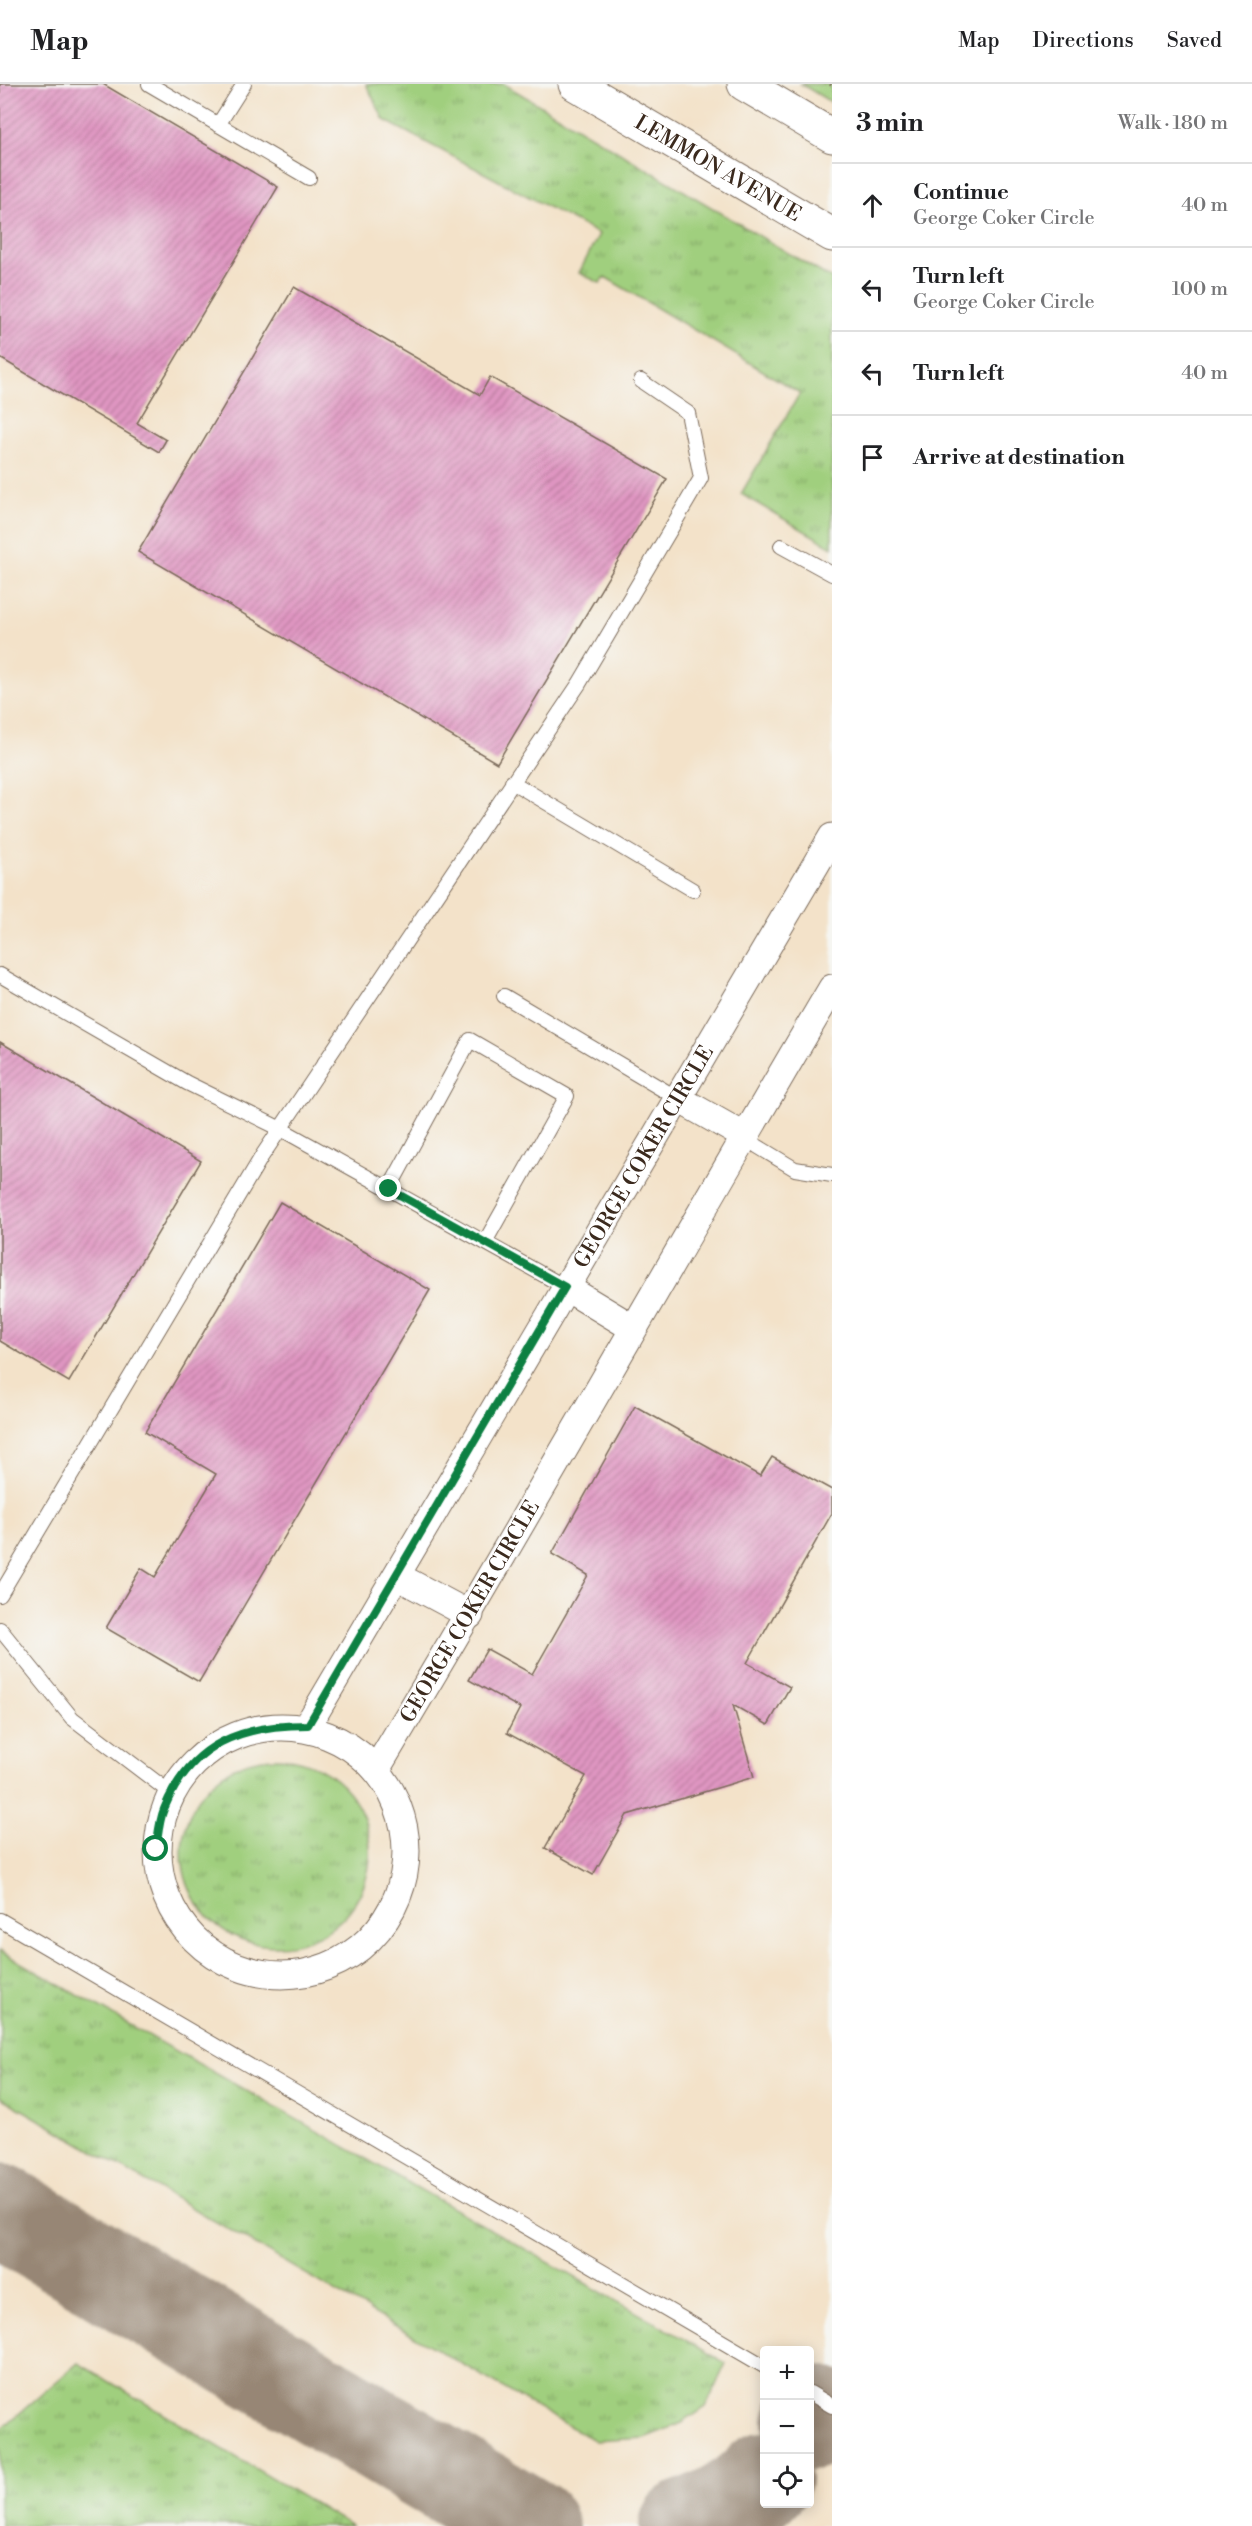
<!DOCTYPE html>
<html lang="en">
<head>
<meta charset="utf-8">
<style>
	:root { --surface:#fff; --page:#f6f6f6; --text:#202124; --muted:#757577; --line:#e0e0e0 }
	body { margin:0; font-family:"Libre Bodoni",serif; background:var(--page); color:var(--text) }
	.controls { position:absolute; right:18px; bottom:18px; display:grid; overflow:hidden; border-radius:6px; box-shadow:0 3px 15px #0003 }
	.controls button { width:54px; height:54px; display:grid; place-items:center; padding:0; border:0; border-bottom:2px solid var(--line); background:var(--surface); color:var(--text); font:30px sans-serif }
	.stop { position:absolute; width:18px; height:18px; margin:-14px; border:4px solid #0b8043; border-radius:50%; background:#fff }
	.stop.end { background:#0b8043; border-color:#fff; box-shadow:0 2px 6px #0008 }
	.list { margin:0; padding:0; list-style:none }
	h2 { display:flex; justify-content:space-between; align-items:center; height:78px; margin:0; padding:0 24px; font-size:26px }
	h2 small { font-size:20px; font-weight:400; color:var(--muted) }
	.list li { display:grid; grid-template-columns:39px 1fr auto; gap:18px; align-items:center; box-sizing:border-box; height:84px; padding:0 24px; border-top:2px solid var(--line) }
	.list b { display:block; font-size:22px; white-space:nowrap }
	.list p { margin:0; font-size:20px; white-space:nowrap; color:var(--muted) }
	.list em { font-size:20px; font-style:normal; color:var(--muted) }
	.icon { flex:none; width:33px; height:33px; fill:none; stroke:currentColor; stroke-width:2; stroke-linecap:round; stroke-linejoin:round }
	.map { position:relative; flex:none; width:832px; height:2442px; overflow:hidden }
	header { display:flex; align-items:center; gap:36px; box-sizing:border-box; height:84px; padding:0 30px; background:var(--surface); border-bottom:2px solid var(--line) }
	header strong { font-size:28px }
	nav { display:flex; gap:33px; margin-inline-start:auto; font-size:21px }
	main { display:flex }
	aside { flex:1; background:var(--surface) }
	.map>svg:first-child { display:block }
	.grass { fill:url(#grass-tufts); stroke:#6e7c4e; stroke-width:1.5 }
	.lines { fill:none; stroke-linecap:round; stroke-linejoin:round }
	.taxiway { stroke:#978674; stroke-width:94 }
	.building { fill:url(#building-hatch) }
	.lane-casing { stroke:#7b6a5a; stroke-width:16 }
	.street-casing { stroke:#7b6a5a; stroke-width:29 }
	.secondary-casing { stroke:#7b6a5a; stroke-width:35 }
	.path { stroke:#7b6a5a; stroke-width:4; stroke-dasharray:1.5 4.5; stroke-linecap:butt }
	.lane { stroke:#fff; stroke-width:14 }
	.street { stroke:#fff; stroke-width:27 }
	.secondary { stroke:#fff; stroke-width:33 }
	.route { stroke:#0b8043; stroke-width:8 }
	.labels { text-anchor:middle; stroke-width:4.5; stroke-linejoin:round; paint-order:stroke }
	.street-label { font-size:21px; fill:#3b2a1e; stroke:#f6f6f2 }
</style>
</head>
<body>
<header>
<strong>Map</strong>
<nav><a>Map</a><a>Directions</a><a>Saved</a></nav>
</header>
<main>
<div class="map">
<svg width="832" height="2442" viewBox="0 0 832 2442">
	<defs>
		<pattern id="grass-tufts" width="24" height="20" patternUnits="userSpaceOnUse" patternTransform="scale(1.5)"><rect width="24" height="20" fill="#a0cf7e"/><path d="M3 7l-1-3M5 7V3M7 7l1-3M15 17l-1-3M17 17v-4M19 17l1-3" fill="none" stroke="#84a867"/></pattern>
		<pattern id="building-hatch" width="6" height="6" patternUnits="userSpaceOnUse" patternTransform="scale(1.5)"><rect width="6" height="6" fill="#e096c2"/><path d="M-1 1l2-2M0 6l6-6M5 7l2-2" fill="none" stroke="#b77b9d"/></pattern>
	</defs>
	<rect width="100%" height="100%" fill="#f6f6f2"/>
	<filter id="ink" filterUnits="userSpaceOnUse"><feTurbulence type="fractalNoise" baseFrequency=".0167" numOctaves="2"/><feDisplacementMap in="SourceGraphic" scale="12" xChannelSelector="R" yChannelSelector="G"/><feConvolveMatrix kernelMatrix="1 2 1 2 8 2 1 2 1" color-interpolation-filters="sRGB"/></filter>
	<filter id="wash" filterUnits="userSpaceOnUse"><feTurbulence type="fractalNoise" baseFrequency=".008" numOctaves="4" result="noise"/><feDisplacementMap in="SourceGraphic" scale="24" xChannelSelector="R" yChannelSelector="G"/><feGaussianBlur stdDeviation="1.35" result="paint"/><feColorMatrix in="noise" values="0 0 0 0 0 0 0 0 0 0 0 0 0 0 0 0 0 1.4 0 .05"/><feComposite in="paint" operator="in"/></filter>
	<g filter="url(#wash)">
		<rect width="100%" height="100%" fill="#f3e2c9"/>
		<path class="grass" d="M366 0H504L832 195V463L741 410 800 309 605 193 600 199 579 189 599 150 384 36Z
			M801 0H832V19Z
			M182 1768a94 94 0 1 1 188 0a94 94 0 1 1-188 0Z
			M0 1867 726 2279 706 2323 682 2339 644 2354 595 2357 0 2013Z
			M78 2279 352 2442H0V2346Z"/>
		<g class="lines">
			<path class="taxiway" d="M0 2126 531 2442
				M810 2339 817 2328
				M686 2442C715 2432 744 2417 764 2395"/>
		</g>
		<g id="blocks">
			<path class="building" d="M0 0H103L278 103 137 339 166 356 159 368 0 274Z
				M294 203 480 311 490 293 667 395 497 679 138 468Z
				M0 958 201 1077 69 1298 0 1257Z
				M280 1118 430 1206 199 1598 106 1544 141 1484 155 1493 216 1390 145 1348Z
				M635 1322 760 1392 772 1373 832 1406V1429L747 1579 790 1603 768 1641 733 1621 754 1693 627 1731 593 1791 545 1764 586 1692 507 1649 520 1624 469 1596 487 1565 532 1590 588 1491 552 1470Z"/>
		</g>
	</g>
	<g filter="url(#ink)">
		<use href="#blocks" fill-opacity="0" stroke="#7b6a5a" stroke-width="1.5"/>
		<g class="lines">
			<g class="lane-casing">
				<path id="lane" d="M149 0 309 94
					M218 41 244 0
					M781 462 832 490
					M512 698 693 806
					M0 891 187 999 281 1045 565 1203
					M504 912 677 1014
					M757 1062 795 1085 832 1091
					M389 1105 470 956 567 1012 485 1158
					M0 1511 262 1072 579 600 701 394 688 329 641 297
					M0 1545 72 1634 172 1710
					M0 1836 764 2282
					M810 2309 832 2322"/>
			</g>
			<g class="street-casing">
				<g id="street">
					<path d="M677 1014 744 1052"/>
					<path d="M565 1203 633 1244"/>
					<path d="M397 1492 470 1531"/>
					<path id="s1" d="M308 1641 832 753"/>
					<circle cx="282" cy="1767" r="124"/>
					<path id="s2" d="M377 1684C532 1426 679 1163 832 904"/>
				</g>
			</g>
			<g class="secondary-casing">
				<g id="secondary">
					<path id="s3" d="M575 0 832 151"/>
					<path d="M744 0 832 52"/>
				</g>
			</g>
			<path class="path" d="M830 0 832 1"/>
			<use href="#lane" class="lane"/>
			<use href="#street" class="street"/>
			<use href="#secondary" class="secondary"/>
		</g>
	</g>
	<g class="lines" filter="url(#ink)">
		<path class="route" d="M156 1765C158 1753 159 1737 164 1725 191 1659 241 1641 308 1641L565 1203 389 1105"/>
	</g>
	<g class="labels">
		<g class="street-label">
			<text dy="7" stroke="none"><textPath href="#s3" startOffset="166">LEMMON AVENUE</textPath></text>
			<text dy="7" stroke="none"><textPath href="#s1" startOffset="660">GEORGE COKER CIRCLE</textPath></text>
			<text dy="7" stroke="none"><textPath href="#s2" startOffset="182">GEORGE COKER CIRCLE</textPath></text>
		</g>
	</g>
</svg>
<div class="controls">
<button>+</button>
<button>−</button>
<button><svg class="icon" aria-label="locate" viewBox="0 0 24 24"><circle cx="12" cy="12" r="6"/><path d="M12 2v4M12 18v4M2 12h4M18 12h4"/></svg></button>
</div>
<div class="stop" style="left:156px;top:1765px"></div>
<div class="stop end" style="left:389px;top:1105px"></div>
</div>
<aside>
<h2>3 min<small>Walk · 180 m</small></h2>
<ul class="list">
<li><svg class="icon" aria-label="ahead" viewBox="0 0 24 24"><path d="M12 20V5M6 11l6-6 6 6"/></svg><div><b>Continue</b><p>George Coker Circle</p></div><em>40 m</em></li>
<li><svg class="icon" aria-label="left" viewBox="0 0 24 24"><path d="M17 20v-9H6M10 6l-5 5 5 5"/></svg><div><b>Turn left</b><p>George Coker Circle</p></div><em>100 m</em></li>
<li><svg class="icon" aria-label="left" viewBox="0 0 24 24"><path d="M17 20v-9H6M10 6l-5 5 5 5"/></svg><div><b>Turn left</b></div><em>40 m</em></li>
<li><svg class="icon" aria-label="arrive" viewBox="0 0 24 24"><path d="M6 21V4h12l-3 4 3 4H6"/></svg><div><b>Arrive at destination</b></div></li>
</ul>
</aside>
</main>
</body>
</html>
